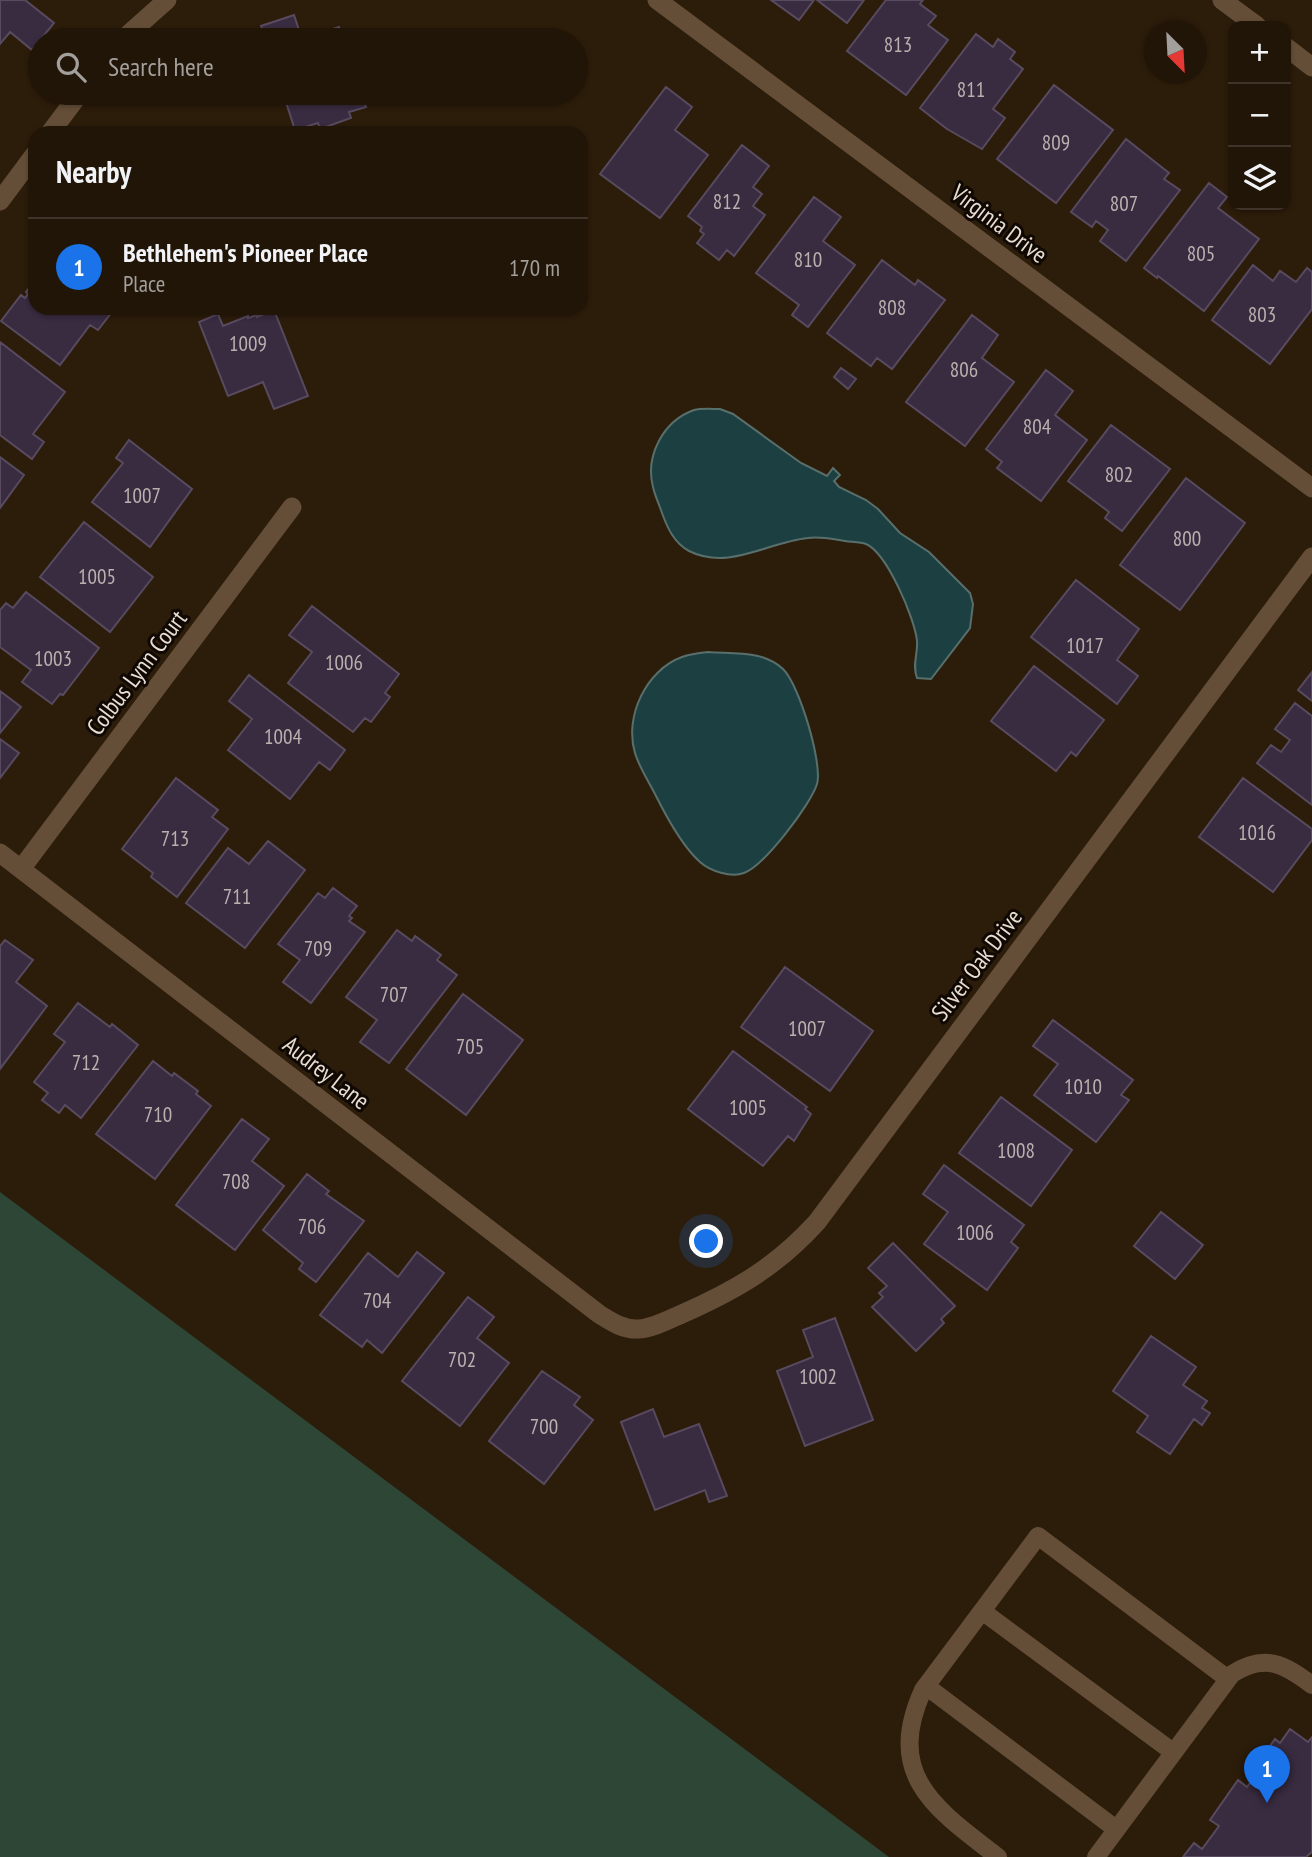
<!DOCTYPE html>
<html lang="en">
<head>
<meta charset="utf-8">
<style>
	:root { --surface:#211508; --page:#291e12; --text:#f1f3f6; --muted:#a29f9c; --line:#3e3429; --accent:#1a73e8 }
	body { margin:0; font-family:"PT Sans Narrow",sans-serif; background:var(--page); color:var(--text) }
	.controls { position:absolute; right:21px; top:21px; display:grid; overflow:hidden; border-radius:14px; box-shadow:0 2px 5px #0004 }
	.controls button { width:63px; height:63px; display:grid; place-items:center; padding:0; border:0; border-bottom:2px solid var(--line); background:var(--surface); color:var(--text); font:35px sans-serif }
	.compass { position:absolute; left:1144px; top:21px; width:63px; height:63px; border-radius:50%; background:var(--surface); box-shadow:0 2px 5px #0004; rotate:156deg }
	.you { position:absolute; left:707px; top:1242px; width:24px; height:24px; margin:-18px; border:5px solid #fff; border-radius:50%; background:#1a73e8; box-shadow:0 0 0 10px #1a73e833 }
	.badge { display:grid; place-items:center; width:46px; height:46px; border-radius:50%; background:var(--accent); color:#fff; font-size:23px; font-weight:700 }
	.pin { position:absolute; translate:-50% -58px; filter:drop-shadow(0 2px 4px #0008) }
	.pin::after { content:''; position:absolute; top:37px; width:24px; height:21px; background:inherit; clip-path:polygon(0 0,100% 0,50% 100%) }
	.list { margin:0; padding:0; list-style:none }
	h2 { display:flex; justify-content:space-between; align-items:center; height:91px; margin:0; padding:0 28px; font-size:30px }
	h2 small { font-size:23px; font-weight:400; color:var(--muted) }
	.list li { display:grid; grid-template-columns:46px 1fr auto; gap:21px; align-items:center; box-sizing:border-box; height:98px; padding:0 28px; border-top:2px solid var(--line) }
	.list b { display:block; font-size:26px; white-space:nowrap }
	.list p { margin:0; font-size:23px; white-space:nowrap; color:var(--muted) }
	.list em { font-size:23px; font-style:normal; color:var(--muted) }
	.icon { flex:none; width:38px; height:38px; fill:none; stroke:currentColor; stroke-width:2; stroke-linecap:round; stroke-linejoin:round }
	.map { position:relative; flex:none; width:1312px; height:1857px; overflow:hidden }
	.search { position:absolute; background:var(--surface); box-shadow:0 2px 5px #0004; left:28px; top:28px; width:560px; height:77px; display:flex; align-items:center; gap:18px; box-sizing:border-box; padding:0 24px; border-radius:38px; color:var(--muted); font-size:26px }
	.panel { position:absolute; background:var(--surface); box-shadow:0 2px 5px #0004; left:28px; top:126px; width:560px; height:189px; border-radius:21px }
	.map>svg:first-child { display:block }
	.green { fill:#2d4636 }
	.water { fill:#1c4041; stroke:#596f6c; stroke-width:2 }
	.building { fill:#392b40; stroke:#584a5f; stroke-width:2 }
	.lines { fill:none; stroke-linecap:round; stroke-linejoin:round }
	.service { stroke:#654e38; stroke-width:18 }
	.minor { stroke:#654e38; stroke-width:19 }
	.labels { text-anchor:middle; stroke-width:6; stroke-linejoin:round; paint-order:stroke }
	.number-label { font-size:21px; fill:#bcb0ae }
	.street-label { font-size:24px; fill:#e8ddd2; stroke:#0f0803 }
</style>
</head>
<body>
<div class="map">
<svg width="1312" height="1857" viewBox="0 0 1312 1857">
	<rect width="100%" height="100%" fill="#2c1c0a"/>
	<path class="green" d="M0 1192 889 1857H0Z"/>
	<path class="water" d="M720 409 733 414 801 463 827 476 833 468 840 475 834 481 839 487 866 500 878 509 900 533 929 552 970 593 973 604 970 628 931 679 917 678C912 665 918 654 917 641 915 619 887 553 866 544 860 542 851 542 845 541 832 539 820 536 808 538 768 542 729 571 689 551 674 543 667 527 662 513 659 504 655 496 653 487 645 456 663 421 694 410 701 408 712 409 720 409Z
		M708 652C733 654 763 650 783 669 799 684 823 764 817 784 811 804 764 866 744 873 731 878 710 871 700 862 683 847 666 816 656 796 649 782 639 767 635 753 624 717 646 670 682 657 690 654 699 653 708 652Z"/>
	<path class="building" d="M0 0H25L54 23 32 50 10 32 0 44Z
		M771 0H814L799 20Z
		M817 0H864L847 23Z
		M886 0H923L920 4 936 16 928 25 948 40 906 95 847 51Z
		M294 15 302 39 339 27 344 40H266L261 26Z
		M976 34 993 47 998 39 1015 52 1010 59 1023 69 993 109 1005 118 982 149 947 129 920 108Z
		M1054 85 1113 130 1056 203 997 159Z
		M666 87 692 107 675 130 708 155 660 218 600 174Z
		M283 93H361L366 107 349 112 351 118 320 129 318 123 295 130Z
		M1126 139 1169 173 1164 179 1180 190 1126 261 1100 241 1108 230 1096 221 1092 227 1071 212Z
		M742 145 769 166 753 187 762 194 753 206 765 215 734 256 727 250 719 260 697 243 704 234 700 231 702 227 688 216Z
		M1209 183 1227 197 1218 208 1259 239 1204 311 1158 276 1157 278 1144 268Z
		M814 197 841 217 823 241 855 265 808 327 792 315 799 305 756 273Z
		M882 260 915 285 918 280 945 300 892 369 877 358 871 366 827 333Z
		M1253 265 1273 281 1280 271 1296 282 1307 268 1312 272V309L1270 364 1212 320Z
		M35 280V308H107L112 312 98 330 90 325 60 365 1 321 21 295 25 298 28 294 26 292Z
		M274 310 308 396 274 409 263 382 228 396 199 322 218 314 223 326 248 316V318L257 315V317Z
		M972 315 998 335 982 358 1014 382 965 446 906 402Z
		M0 342 65 392 33 434 44 442 32 459 0 435Z
		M841 368 856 379 848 389 834 377Z
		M1046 370 1073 391 1055 415 1087 440 1041 501 997 468 1002 462 986 449Z
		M1111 425 1170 469 1122 531 1105 518 1109 512 1068 481Z
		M129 440 192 489 150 547 92 502 123 463 116 458Z
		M0 457 24 475 0 508Z
		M1186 478 1245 523 1180 610 1120 565Z
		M84 522 153 577 110 632 40 577Z
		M1076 580 1139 629 1117 660 1138 676 1117 704 1031 637Z
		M26 592 99 648 63 695 60 694 52 704 22 682 31 670 0 647V610L6 603 13 608Z
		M312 606 399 674 385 693 390 697 371 722 365 718 353 732 288 683 312 652 289 635Z
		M1034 666 1104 720 1076 756 1071 752 1056 771 991 721Z
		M1312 672V701L1298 690Z
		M249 675 345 750 330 770 319 762 290 799 228 750 252 719 229 701Z
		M0 691 21 707 0 733Z
		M1295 703 1312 716V805L1257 763 1271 745 1281 752 1290 740 1275 729Z
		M0 739 19 753 0 778Z
		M176 778 218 810 212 817 228 829 177 897 151 877 153 873 122 849Z
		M1243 778 1312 829V840L1273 892 1199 837Z
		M268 841 305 870 245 948 186 903 228 848 249 864Z
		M333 888 357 906 349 916 352 918 349 921 365 932 311 1003 283 982 300 960 278 944 318 893 325 898Z
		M397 930 412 941 415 936 441 955 437 960 457 975 389 1063 360 1042 377 1020 346 997Z
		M5 940 33 960 16 982 47 1006 0 1069V946Z
		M785 967 873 1031 830 1091 741 1027Z
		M463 994 523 1040 466 1115 406 1069Z
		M78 1003 110 1027 112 1024 138 1045 81 1118 65 1105 59 1113 42 1100 48 1093 34 1082 65 1042 54 1034Z
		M1053 1020 1133 1080 1121 1095 1129 1100 1096 1142 1034 1095 1058 1064 1033 1046Z
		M733 1051 807 1107 805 1109 811 1114 794 1141 788 1136 763 1166 688 1109Z
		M153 1061 172 1076 174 1073 198 1091 196 1094 211 1106 155 1179 96 1134Z
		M1001 1097 1072 1150 1031 1206 959 1153Z
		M242 1119 269 1139 252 1161 284 1186 235 1250 176 1205Z
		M944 1165 1024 1225 1011 1242 1018 1248 987 1290 924 1244 948 1212 923 1194Z
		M307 1174 329 1191 326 1194 364 1221 316 1282 299 1269 303 1263 263 1230Z
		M1161 1212 1203 1245 1175 1279 1134 1246Z
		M893 1243 955 1306 941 1319 944 1323 916 1351 872 1307 883 1297 879 1293 887 1286 868 1268Z
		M417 1252 444 1273 382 1353 367 1340 362 1347 320 1315 368 1253 398 1277Z
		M468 1297 494 1317 477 1338 509 1363 460 1426 402 1381Z
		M835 1318 873 1420 805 1446 777 1371 813 1357 803 1330Z
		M1151 1336 1196 1367 1183 1385 1207 1401 1202 1408 1210 1413 1202 1425 1194 1419 1170 1454 1137 1432 1148 1416 1113 1391Z
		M542 1371 580 1397 574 1405 593 1420 544 1484 489 1441Z
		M653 1409 664 1437 699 1424 727 1496 709 1502 705 1490 655 1510 621 1422Z
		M1290 1729 1308 1742 1312 1737V1852L1306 1857H1183L1194 1843 1202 1849 1219 1826 1210 1820 1238 1780 1247 1787 1261 1768 1256 1765 1275 1739 1280 1743Z"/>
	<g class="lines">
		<path class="service" d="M982 1611 1173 1752
			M926 1686 1116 1829
			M998 1857C936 1809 884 1776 923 1690L1038 1536 1228 1679
			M1096 1857 1232 1674C1265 1653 1284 1664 1312 1685"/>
		<path class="minor" d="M657 0 1312 488
			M1222 0 1257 26
			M122 40 167 0
			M1286 47 1312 67
			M50 133 80 93
			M0 201 35 154
			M0 853 599 1314C612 1322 623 1330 639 1329 654 1328 670 1319 684 1313 738 1289 777 1266 817 1222L1312 557
			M21 869 292 507"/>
	</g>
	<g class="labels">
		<g class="number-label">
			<text x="898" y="52">813</text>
			<text x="971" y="97">811</text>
			<text x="1056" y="150">809</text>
			<text x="727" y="209">812</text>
			<text x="1124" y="211">807</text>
			<text x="1201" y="261">805</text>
			<text x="808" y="267">810</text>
			<text x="892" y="315">808</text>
			<text x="1262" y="322">803</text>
			<text x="248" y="351">1009</text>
			<text x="964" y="377">806</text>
			<text x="1037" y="434">804</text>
			<text x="1119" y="482">802</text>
			<text x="142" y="503">1007</text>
			<text x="1187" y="546">800</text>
			<text x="97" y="584">1005</text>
			<text x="1085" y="653">1017</text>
			<text x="53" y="666">1003</text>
			<text x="344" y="670">1006</text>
			<text x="283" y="744">1004</text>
			<text x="1257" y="840">1016</text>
			<text x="175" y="846">713</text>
			<text x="237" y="904">711</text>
			<text x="318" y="956">709</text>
			<text x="394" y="1002">707</text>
			<text x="807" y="1036">1007</text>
			<text x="470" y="1054">705</text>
			<text x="86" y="1070">712</text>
			<text x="1083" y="1094">1010</text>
			<text x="748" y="1115">1005</text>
			<text x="158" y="1122">710</text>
			<text x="1016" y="1158">1008</text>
			<text x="236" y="1189">708</text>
			<text x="312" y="1234">706</text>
			<text x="975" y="1240">1006</text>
			<text x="377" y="1308">704</text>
			<text x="462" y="1367">702</text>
			<text x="818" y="1384">1002</text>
			<text x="544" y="1434">700</text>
		</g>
		<g class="street-label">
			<text transform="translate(999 224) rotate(37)" y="8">Virginia Drive</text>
			<text transform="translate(137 673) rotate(-53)" y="8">Colbus Lynn Court</text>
			<text transform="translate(977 965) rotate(-53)" y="8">Silver Oak Drive</text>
			<text transform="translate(326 1073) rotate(38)" y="8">Audrey Lane</text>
		</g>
	</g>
</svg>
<div class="controls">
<button>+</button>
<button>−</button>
<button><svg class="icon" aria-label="layers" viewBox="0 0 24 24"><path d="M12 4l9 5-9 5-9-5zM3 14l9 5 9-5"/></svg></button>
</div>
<svg class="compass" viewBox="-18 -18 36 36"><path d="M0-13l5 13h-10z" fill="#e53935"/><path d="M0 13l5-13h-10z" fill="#a29f9c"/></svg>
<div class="you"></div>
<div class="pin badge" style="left:1267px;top:1803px">1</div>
<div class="search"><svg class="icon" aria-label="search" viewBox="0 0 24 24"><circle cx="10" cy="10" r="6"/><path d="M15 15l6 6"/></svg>Search here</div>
<section class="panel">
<h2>Nearby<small></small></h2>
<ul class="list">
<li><span class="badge">1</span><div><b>Bethlehem's Pioneer Place</b><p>Place</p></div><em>170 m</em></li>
</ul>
</section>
</div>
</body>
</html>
